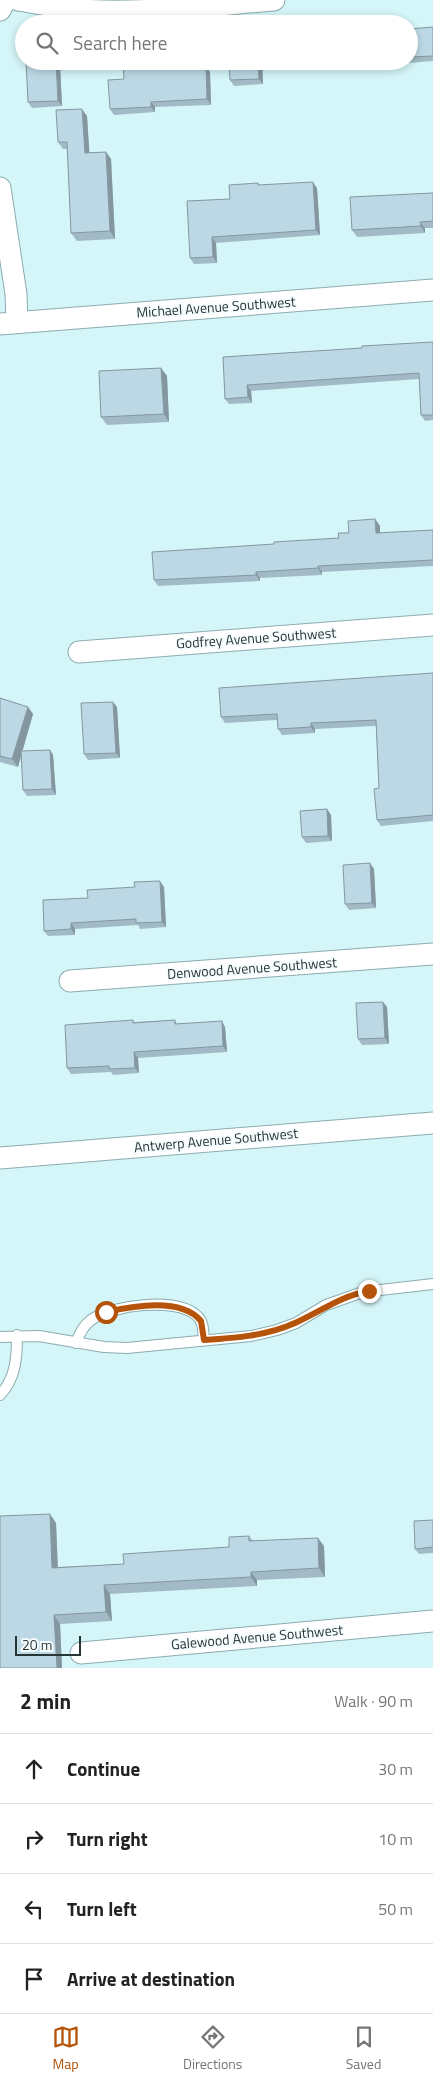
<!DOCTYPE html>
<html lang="en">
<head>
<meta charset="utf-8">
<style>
	:root { --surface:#fff; --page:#f2f2f2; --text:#222; --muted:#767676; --line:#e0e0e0; --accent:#b45309 }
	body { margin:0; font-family:"Titillium Web",sans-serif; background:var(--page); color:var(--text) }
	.scale { position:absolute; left:15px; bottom:12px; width:66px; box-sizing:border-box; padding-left:5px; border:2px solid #283536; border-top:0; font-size:14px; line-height:18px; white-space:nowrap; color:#283536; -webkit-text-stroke:4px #f6fdfe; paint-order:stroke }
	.stop { position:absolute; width:15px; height:15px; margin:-11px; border:4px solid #b45309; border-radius:50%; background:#fff }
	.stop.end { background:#b45309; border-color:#fff; box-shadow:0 1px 5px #0008 }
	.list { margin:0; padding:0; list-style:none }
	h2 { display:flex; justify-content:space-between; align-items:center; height:65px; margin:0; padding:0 20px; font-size:21px }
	h2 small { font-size:16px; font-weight:400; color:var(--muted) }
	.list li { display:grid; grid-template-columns:32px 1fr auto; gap:15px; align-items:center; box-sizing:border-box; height:70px; padding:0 20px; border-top:1px solid var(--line) }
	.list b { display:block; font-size:19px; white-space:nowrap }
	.list em { font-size:16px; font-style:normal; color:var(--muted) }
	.icon { flex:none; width:28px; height:28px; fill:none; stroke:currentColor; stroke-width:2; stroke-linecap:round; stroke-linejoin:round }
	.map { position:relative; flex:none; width:433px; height:1668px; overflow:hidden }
	.search { position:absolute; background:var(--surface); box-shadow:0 2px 8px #0003; left:15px; right:15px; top:15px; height:55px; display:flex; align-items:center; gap:12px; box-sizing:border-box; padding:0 18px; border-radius:28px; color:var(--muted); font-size:19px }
	.sheet { height:345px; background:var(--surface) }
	nav { display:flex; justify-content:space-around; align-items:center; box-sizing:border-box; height:70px; border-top:1px solid var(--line); background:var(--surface); font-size:14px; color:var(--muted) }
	nav a { display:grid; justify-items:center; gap:2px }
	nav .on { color:var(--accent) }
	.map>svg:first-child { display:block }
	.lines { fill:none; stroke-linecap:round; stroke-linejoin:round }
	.service-casing { stroke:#8cacaf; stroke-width:12 }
	.minor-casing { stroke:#8cacaf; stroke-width:23 }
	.service { stroke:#fff; stroke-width:10 }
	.minor { stroke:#fff; stroke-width:21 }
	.wall { fill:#a2bac5 }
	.shaded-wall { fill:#8497a0 }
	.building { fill:#bcd8e5; stroke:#8497a0 }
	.route { stroke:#b45309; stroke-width:6 }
	.labels { text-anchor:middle; stroke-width:4; stroke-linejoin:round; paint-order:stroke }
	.street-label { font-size:14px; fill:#283536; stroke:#f6fdfe }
</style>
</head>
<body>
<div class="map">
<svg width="433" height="1668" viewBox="0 0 433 1668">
	<rect width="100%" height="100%" fill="#d4f6f9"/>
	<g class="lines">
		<g class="service-casing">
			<path id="service" d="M0 1337 39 1336 104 1347 127 1348 251 1336 277 1330 296 1323 326 1305 363 1292 433 1284
				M76 1343C79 1334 83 1326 91 1320 112 1305 175 1297 196 1315 204 1321 203 1331 204 1340
				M0 1395C16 1378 17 1357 17 1335"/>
		</g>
		<g class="minor-casing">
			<path id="minor" d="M18 0C35 2 53 7 71 9 134 16 210 5 274 0
				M0 10 5 0
				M0 188 16 294 17 322
				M0 324 433 290
				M79 652 433 625
				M70 981 433 954
				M0 1158 433 1123
				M81 1653 433 1621"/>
		</g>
		<use href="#service" class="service"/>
		<use href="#minor" class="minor"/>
	</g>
	<path class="wall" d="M433 27V61L408 63 407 61H409V29Z
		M26 61H58L60 65 62 106 32 108 28 102Z
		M123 61H190V67L210 72 211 105 155 107V112L114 115 110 109 124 79Z
		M262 61 263 84 234 86 230 80Z
		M338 61H373V62L339 63Z
		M87 116 89 153 106 152 111 159 115 239 77 241 71 233 67 149H63L58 142Z
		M258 183 260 185 317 188 320 235 216 243 217 263 194 264 190 258 230 199Z
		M433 193V228H425V233L357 237 352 230Z
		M433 342V420L425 421 421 415 419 379 251 391 252 403 229 404 225 399 223 357 362 348Z
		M161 368 167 376 169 422 107 425 101 417Z
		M375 519 380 526V533L433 530V566L322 572V575L260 578V581L158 586 154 580 274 544 339 538Z
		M433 673V821L381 826 377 820 379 788 376 726 315 729V733L282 735 278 729 277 720 225 723 221 717Z
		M0 698 28 707 33 714 22 751 50 750 53 755 56 795 27 796 23 790 21 755 18 767 0 762Z
		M117 707 120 758 88 760 84 754Z
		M327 809 331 815 332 841 306 843 302 837Z
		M374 869 376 908 349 910 345 904Z
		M164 887 166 927 140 929 138 925 75 929V935L48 936 44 931 88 898Z
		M387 1007 389 1044 362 1045 358 1039Z
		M133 1020 134 1022 175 1020 177 1024 225 1027 227 1052 138 1058 139 1073 113 1075 111 1072 71 1074 67 1068Z
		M433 1520V1553L419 1554 415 1549Z
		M56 1523 58 1567 124 1564 229 1547 249 1536 253 1541 324 1546 325 1577 257 1580V1586L110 1594 112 1621 60 1624 62 1668H0Z"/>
	<path class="shaded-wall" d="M56 61H58L60 65 62 106 58 101Z
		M186 61H190L191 73 187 67Z
		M258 61H262L263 84 259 79Z
		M206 66 210 72 211 105 207 99Z
		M151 102 155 107V112L151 107Z
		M82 109 87 116 90 161 85 153Z
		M106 152 111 159 115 239 110 231Z
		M313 182 317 188 320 235 316 230Z
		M420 222 425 228V233L421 226Z
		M212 237 216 243 217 263 213 257Z
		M161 368 167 376 169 422 164 414Z
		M247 385 251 391 252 403 248 397Z
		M375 519 380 526V539L376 533Z
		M318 566 322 572V575L318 568Z
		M256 572 260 578V581L256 575Z
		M113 702 117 707 120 758 116 753Z
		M28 707 33 714 18 767 12 759Z
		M311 723 315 729V733L311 727Z
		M50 750 53 755 56 795 52 789Z
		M327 809 331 815 332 841 328 836Z
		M370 863 374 869 376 908 372 903Z
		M160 881 164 887 166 927 162 922Z
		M71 923 75 929V935L71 929Z
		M383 1002 387 1007 389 1044 385 1038Z
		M222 1021 225 1027 227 1052 223 1046Z
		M134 1052 138 1058 139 1073 135 1068Z
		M50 1514 56 1523 58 1576 52 1568Z
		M318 1538 324 1546 325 1577 319 1568Z
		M251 1572 257 1580V1586L251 1577Z
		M104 1585 110 1594 112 1621 106 1612Z
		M54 1615 60 1624 62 1668H57Z"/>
	<path class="building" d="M367 23V24H345Z
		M433 27V56L409 57V29Z
		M26 61H56L58 101 28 102Z
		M123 61H186L187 67 206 66 207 99 151 102V107L110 109 108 80 124 79Z
		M229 61H258L259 79 230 80Z
		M82 109 85 153 106 152 110 231 71 233 67 142H58L56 110Z
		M313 182 316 230 212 237 213 257 190 258 187 201 230 199 229 185 258 183V185Z
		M433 193V221L420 222 421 226 352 230 350 197Z
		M433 342V415H421L419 373 247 385 248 397 225 399 223 357 362 348V346Z
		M161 368 164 414 101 417 99 371Z
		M375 519 376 533 433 530V560L318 566V568L256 572V575L154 580 152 552 274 544V542L339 538 338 533H349L348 521Z
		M433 673V815L377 820 374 789 379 788 376 720 311 723V727L278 729 277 714 221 717 219 688Z
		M0 698 28 707 12 759 0 756Z
		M113 702 116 753 84 754 81 703Z
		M50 750 52 789 23 790 21 751Z
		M327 809 328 836 302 837 300 811Z
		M370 863 372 903 345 904 343 865Z
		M160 881 162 922 136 923V919L71 923V929L44 931 43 900 88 898 87 890 135 887 134 882Z
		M383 1002 385 1038 358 1039 356 1003Z
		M133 1020V1023L175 1020V1024L222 1021 223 1046 134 1052 135 1068 109 1069V1066L67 1068 65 1025Z
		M50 1514 52 1568 124 1564 123 1554 229 1547V1537L249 1536V1541L318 1538 319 1568 251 1572V1577L104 1585 106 1612 54 1615 57 1668H0V1516Z
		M433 1520V1547L415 1549 414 1521Z"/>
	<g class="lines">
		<path class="route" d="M106 1312C133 1306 181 1297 201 1321L204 1340C235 1338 266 1336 295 1323 320 1312 340 1296 369 1291"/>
	</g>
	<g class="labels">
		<g class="street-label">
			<text transform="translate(216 307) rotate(-4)" y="5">Michael Avenue Southwest</text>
			<text transform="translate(256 638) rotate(-4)" y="5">Godfrey Avenue Southwest</text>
			<text transform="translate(252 968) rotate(-4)" y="5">Denwood Avenue Southwest</text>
			<text transform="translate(216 1140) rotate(-5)" y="5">Antwerp Avenue Southwest</text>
			<text transform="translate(257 1637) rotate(-5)" y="5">Galewood Avenue Southwest</text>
		</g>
	</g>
</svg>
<div class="scale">20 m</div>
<div class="stop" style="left:106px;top:1312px"></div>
<div class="stop end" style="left:369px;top:1291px"></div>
<div class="search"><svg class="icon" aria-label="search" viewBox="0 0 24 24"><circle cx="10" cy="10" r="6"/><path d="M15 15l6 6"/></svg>Search here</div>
</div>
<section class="sheet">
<h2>2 min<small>Walk · 90 m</small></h2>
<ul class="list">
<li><svg class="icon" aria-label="ahead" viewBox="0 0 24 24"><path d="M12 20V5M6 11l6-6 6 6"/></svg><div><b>Continue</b></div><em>30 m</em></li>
<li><svg class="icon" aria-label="right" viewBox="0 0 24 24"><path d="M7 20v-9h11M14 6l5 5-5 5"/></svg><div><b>Turn right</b></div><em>10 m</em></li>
<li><svg class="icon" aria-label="left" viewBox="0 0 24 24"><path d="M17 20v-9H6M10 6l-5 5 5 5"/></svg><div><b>Turn left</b></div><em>50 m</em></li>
<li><svg class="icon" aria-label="arrive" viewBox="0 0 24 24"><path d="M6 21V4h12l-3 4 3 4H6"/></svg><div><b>Arrive at destination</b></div></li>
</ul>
</section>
<nav>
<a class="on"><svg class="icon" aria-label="map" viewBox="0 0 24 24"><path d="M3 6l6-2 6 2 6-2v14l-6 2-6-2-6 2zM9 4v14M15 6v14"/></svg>Map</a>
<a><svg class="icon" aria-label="directions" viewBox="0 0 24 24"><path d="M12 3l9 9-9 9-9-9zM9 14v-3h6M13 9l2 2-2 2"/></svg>Directions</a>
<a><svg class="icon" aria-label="saved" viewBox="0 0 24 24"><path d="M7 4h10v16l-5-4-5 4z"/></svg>Saved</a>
</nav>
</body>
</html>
